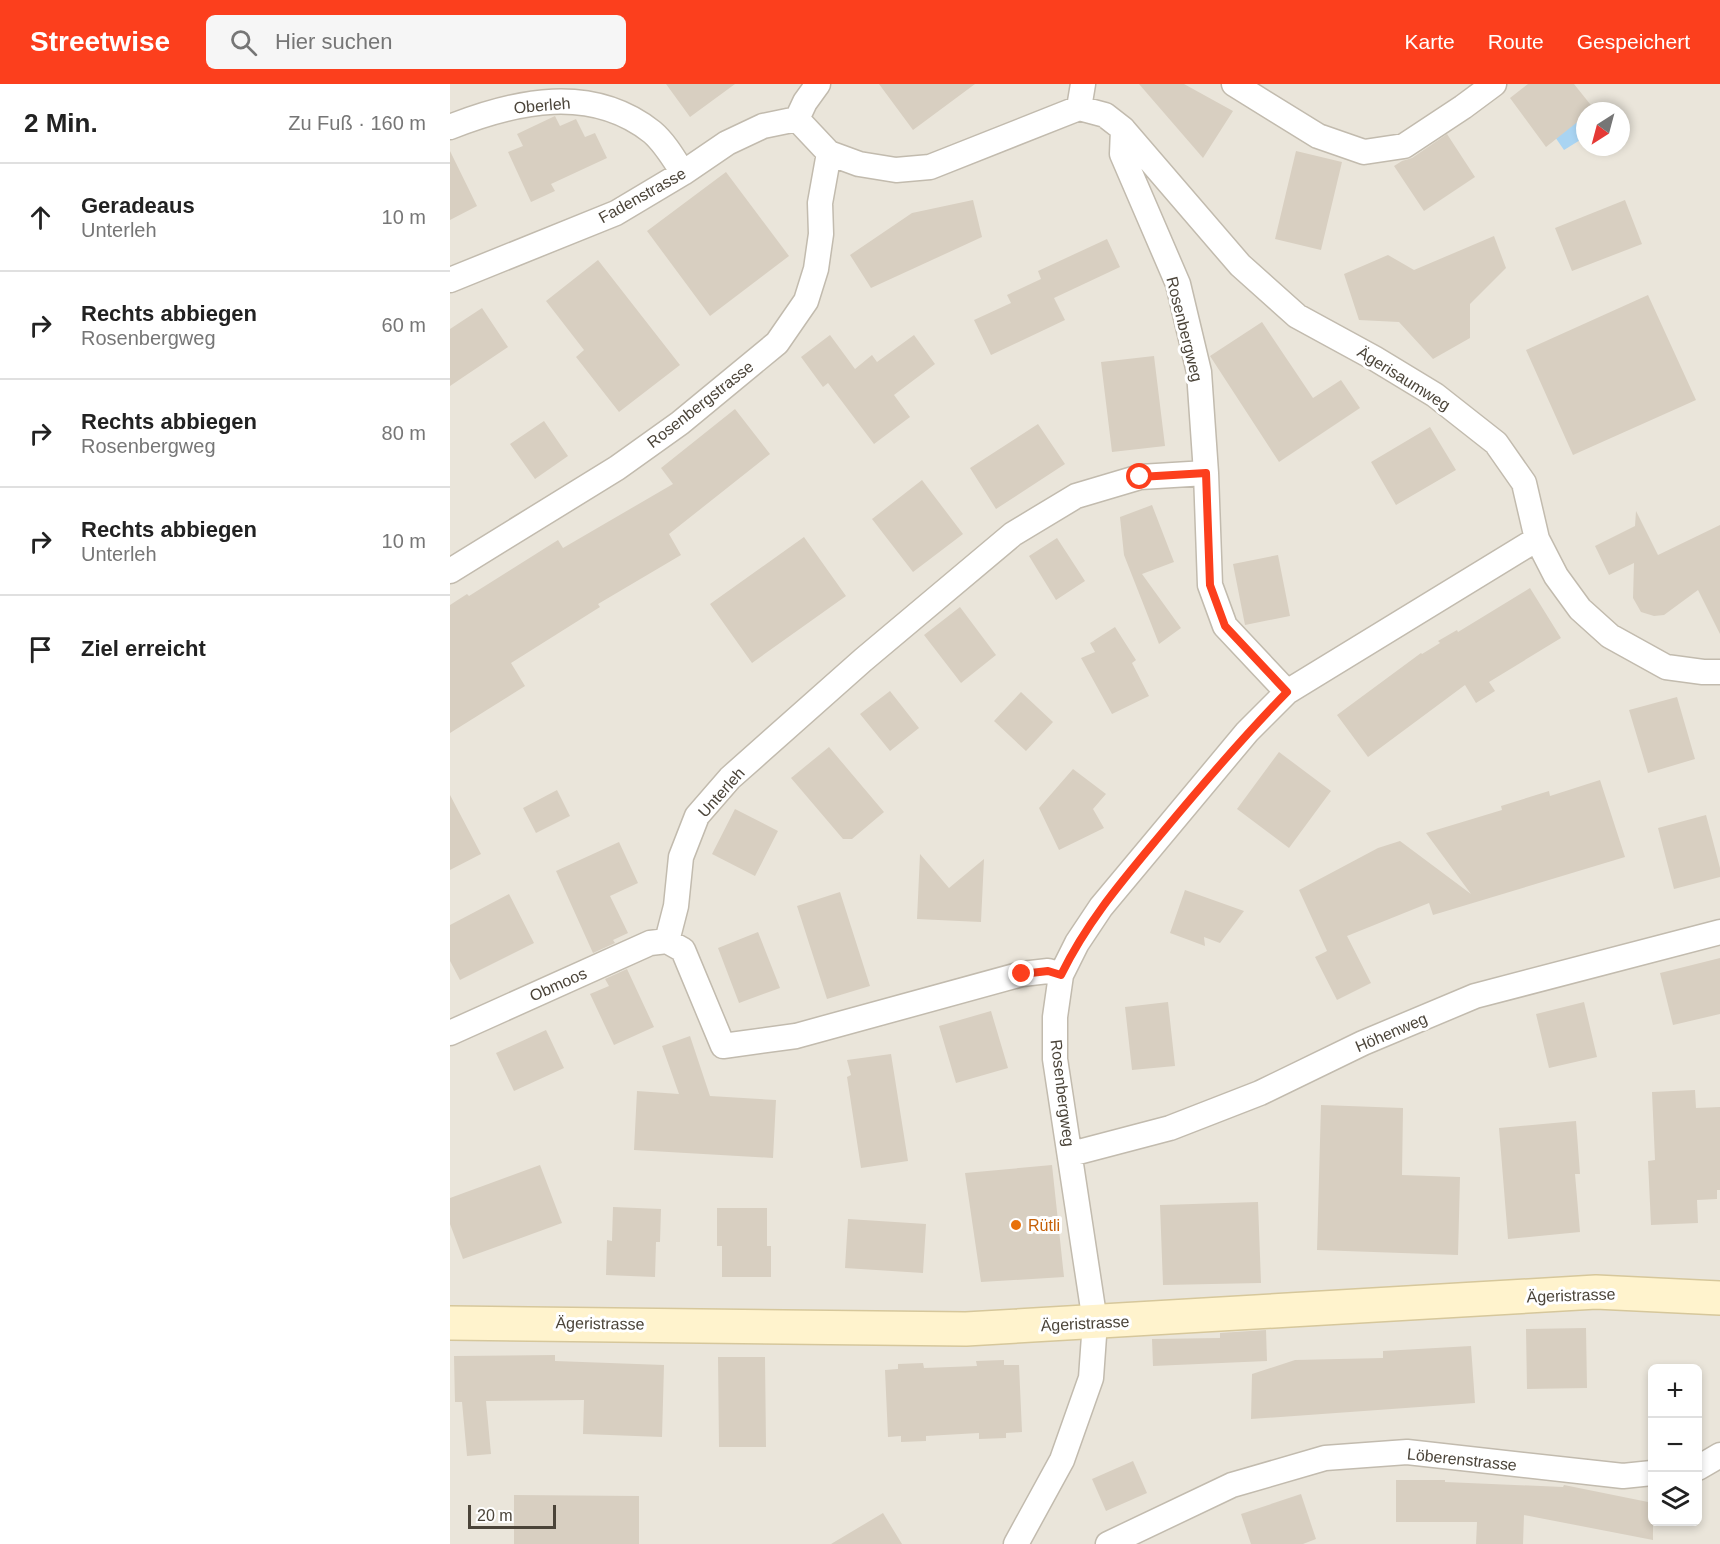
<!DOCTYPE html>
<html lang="de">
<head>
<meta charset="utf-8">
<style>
	:root { --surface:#fff; --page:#f6f6f6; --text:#222; --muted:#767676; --line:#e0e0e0; --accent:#fc3f1d }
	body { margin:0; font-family:Helvetica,sans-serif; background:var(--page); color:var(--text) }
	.controls { position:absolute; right:18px; bottom:18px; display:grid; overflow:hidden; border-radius:9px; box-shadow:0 3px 9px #0003 }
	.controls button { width:54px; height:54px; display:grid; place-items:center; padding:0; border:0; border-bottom:2px solid var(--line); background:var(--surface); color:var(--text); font:30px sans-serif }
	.compass { position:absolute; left:1126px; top:18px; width:54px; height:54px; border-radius:50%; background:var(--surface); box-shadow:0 3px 9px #0003; rotate:216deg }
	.scale { position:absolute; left:18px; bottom:15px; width:88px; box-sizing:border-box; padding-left:6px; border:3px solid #4b4439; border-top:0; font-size:16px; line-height:21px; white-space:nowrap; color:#4b4439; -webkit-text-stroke:4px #fff; paint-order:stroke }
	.stop { position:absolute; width:18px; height:18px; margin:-14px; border:4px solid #fc3f1d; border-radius:50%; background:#fff }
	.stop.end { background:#fc3f1d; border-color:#fff; box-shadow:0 2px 6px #0008 }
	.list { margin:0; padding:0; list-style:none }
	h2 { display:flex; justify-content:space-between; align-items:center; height:78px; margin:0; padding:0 24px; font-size:26px }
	h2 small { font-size:20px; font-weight:400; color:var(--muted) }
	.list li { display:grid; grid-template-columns:39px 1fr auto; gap:18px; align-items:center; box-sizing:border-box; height:108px; padding:0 24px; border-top:2px solid var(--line) }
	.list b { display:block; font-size:22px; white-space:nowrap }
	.list p { margin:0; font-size:20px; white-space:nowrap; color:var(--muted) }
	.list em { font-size:20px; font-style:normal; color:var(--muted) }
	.icon { flex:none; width:33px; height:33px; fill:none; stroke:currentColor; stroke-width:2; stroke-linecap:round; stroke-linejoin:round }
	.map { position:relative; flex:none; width:1270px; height:1460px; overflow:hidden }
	header { display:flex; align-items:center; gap:36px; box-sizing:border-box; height:84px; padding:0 30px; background:var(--accent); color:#fff }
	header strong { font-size:28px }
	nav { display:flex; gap:33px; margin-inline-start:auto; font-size:21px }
	.search { width:420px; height:54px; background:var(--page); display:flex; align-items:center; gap:15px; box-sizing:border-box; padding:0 21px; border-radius:9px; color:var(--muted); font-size:22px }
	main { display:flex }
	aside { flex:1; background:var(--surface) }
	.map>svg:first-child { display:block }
	.residential { fill:#eae5da; fill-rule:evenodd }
	.water { fill:#a9d4f2 }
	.building { fill:#d8cfc1 }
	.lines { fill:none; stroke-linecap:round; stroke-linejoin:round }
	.minor-casing { stroke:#c2bbae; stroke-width:27 }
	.secondary-casing { stroke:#d6c79b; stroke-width:36 }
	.minor { stroke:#fff; stroke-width:24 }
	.secondary { stroke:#fff3cd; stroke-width:33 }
	.route { stroke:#fc3f1d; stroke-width:8 }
	.food-dot { fill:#e8710a; stroke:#fff; stroke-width:2 }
	.labels { text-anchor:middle; stroke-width:6; stroke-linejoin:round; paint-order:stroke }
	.street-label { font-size:16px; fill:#4b4439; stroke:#fff }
	.food-label { font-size:16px; fill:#c56008; stroke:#fff; text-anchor:start }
</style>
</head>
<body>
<header>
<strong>Streetwise</strong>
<div class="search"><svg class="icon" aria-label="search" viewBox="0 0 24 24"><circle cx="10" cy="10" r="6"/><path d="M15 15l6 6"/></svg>Hier suchen</div>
<nav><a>Karte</a><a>Route</a><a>Gespeichert</a></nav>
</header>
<main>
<aside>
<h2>2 Min.<small>Zu Fuß · 160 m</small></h2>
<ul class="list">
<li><svg class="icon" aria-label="ahead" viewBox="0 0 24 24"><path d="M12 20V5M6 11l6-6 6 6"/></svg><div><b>Geradeaus</b><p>Unterleh</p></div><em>10 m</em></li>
<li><svg class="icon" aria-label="right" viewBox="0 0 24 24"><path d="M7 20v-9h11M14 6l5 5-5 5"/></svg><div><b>Rechts abbiegen</b><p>Rosenbergweg</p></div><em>60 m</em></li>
<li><svg class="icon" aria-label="right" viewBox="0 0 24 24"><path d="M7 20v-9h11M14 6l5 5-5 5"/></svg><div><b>Rechts abbiegen</b><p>Rosenbergweg</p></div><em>80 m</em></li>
<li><svg class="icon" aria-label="right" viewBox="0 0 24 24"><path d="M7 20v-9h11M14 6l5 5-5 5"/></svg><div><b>Rechts abbiegen</b><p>Unterleh</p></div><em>10 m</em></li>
<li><svg class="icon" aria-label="arrive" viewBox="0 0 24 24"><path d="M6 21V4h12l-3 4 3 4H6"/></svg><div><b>Ziel erreicht</b></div></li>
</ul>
</aside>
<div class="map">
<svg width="1270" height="1460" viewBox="0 0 1270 1460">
	<rect width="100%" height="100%" fill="#f6f3ec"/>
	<path class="residential" d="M0 0H1270V1460H0ZM1135 27H1171V63H1135ZM1202 1284H1248V1438H1202Z"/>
	<path class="water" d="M1133 30 1135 33V53L1114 66 1103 50Z"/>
	<path class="building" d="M216 0H285L240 33Z
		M429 0H525L463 46Z
		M689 0H734L783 27 753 74Z
		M1078 0H1124L1144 25 1135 27V32L1096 63 1060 14Z
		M105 32 110 42 126 35 135 53 145 49 157 74 101 100 105 107 81 118 58 68 73 62 67 50Z
		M997 50 1025 93 974 127 944 82 952 77 962 74Z
		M0 67 27 122 0 136Z
		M846 67 892 78 871 166 825 155Z
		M276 88 339 172 260 232 197 147Z
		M523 116 532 153 421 204 400 171 462 129Z
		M1175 116 1192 160 1122 187 1105 144Z
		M1044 152 1056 184 1020 220V254L983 275 949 238 909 236 894 190 938 171 964 186Z
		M657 155 670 183 604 214 615 236 541 271 524 236 561 219 557 211 591 195 588 187Z
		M148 176 230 281 169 328 126 273 134 266 96 217Z
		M1198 211 1246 316 1123 371 1076 266Z
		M32 224 58 263 0 302V245Z
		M812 238 863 314 891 296 910 324 829 378 760 272Z
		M380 251 405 285 422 271 427 278 464 251 485 280 444 311 460 333 424 360 378 299 373 303 351 273Z
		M704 272 715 362 662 368 651 278Z
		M285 325 320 370 219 450 231 471 148 520 150 523 61 579 75 602 0 649V521L17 510 19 512 108 456 113 464 223 400 211 384Z
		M94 337 118 372 85 395 60 360Z
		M588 340 615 380 546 425 520 384Z
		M980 343 1006 386 946 421 921 378Z
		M472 396 513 450 463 488 422 435Z
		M702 421 724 478 692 490 731 544 709 560 674 471 670 433Z
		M1186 427 1208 471 1270 441V550L1248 506 1214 531 1204 532 1191 528 1183 514 1184 479 1159 491 1145 462 1185 442Z
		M354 453 396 512 302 579 260 520Z
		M607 454 635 497 606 516 579 472Z
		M828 471 840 532 795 541 783 480Z
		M1080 504 1111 554 1039 598 1045 607 1026 619 1015 601 918 673 887 631 971 569 972 570 990 559 988 557 1007 546 1008 548Z
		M510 523 546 571 511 599 474 551Z
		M665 543 686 576 682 579 699 612 662 630 631 574 645 568 640 559Z
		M440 607 469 644 440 667 410 630Z
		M571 608 603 638 576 667 544 637Z
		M1227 613 1245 675 1198 689 1179 626Z
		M379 663 434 728 402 755H393L341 694Z
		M829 668 881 707 839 764 787 725Z
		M623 685 656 710 643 725 654 744 609 766 589 724Z
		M1150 696 1175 773 983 831 979 819 897 852 921 899 887 916 865 873 877 867 849 806 928 764 950 757 1021 810 976 749 1052 726 1051 722 1099 707 1100 712Z
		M107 706 120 732 86 749 73 724Z
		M0 711 31 770 0 786Z
		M285 725 328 747 305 792 262 770Z
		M1256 731 1270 784V793L1224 805 1208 744Z
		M169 758 188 799 160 812 178 849 163 856 165 859 143 869 106 787Z
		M470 770 499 804 534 775 531 838 467 835Z
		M735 806 794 827 770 859 754 853 755 862 720 849Z
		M390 808 420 902 377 915 347 822Z
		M59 810 84 859 10 896 0 877V841Z
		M308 848 330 904 289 919 268 864Z
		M1270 874V930L1223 941 1210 889Z
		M177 885 204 943 164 961 140 910 159 902 155 895Z
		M718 918 725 982 682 986 675 923Z
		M1134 918 1147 973 1099 984 1086 930Z
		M541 927 558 984 506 999 489 942Z
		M96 946 114 984 64 1007 46 969Z
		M240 952 260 1012 326 1016 323 1074 184 1066 187 1007 229 1010 212 962Z
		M441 970 458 1077 411 1084 397 993 401 991 397 976Z
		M1245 1006 1246 1024 1270 1023V1106H1267V1115L1247 1116 1248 1139 1201 1141 1198 1077 1205 1076 1202 1008Z
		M871 1021 953 1024 952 1091 1010 1093 1008 1171 867 1166Z
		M1126 1037 1130 1090H1125L1130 1148 1058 1155 1049 1044Z
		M90 1081 112 1139 13 1175 0 1140V1114Z
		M602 1081 614 1193 531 1198 515 1089Z
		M808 1118 811 1199 713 1201 710 1121Z
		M163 1123 211 1125 210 1158H206L205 1193 156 1191 157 1156 162 1157Z
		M267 1124H317V1162H321V1193H272V1162H267Z
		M398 1135 476 1140 473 1189 395 1184Z
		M1136 1244 1137 1304 1077 1305 1076 1245Z
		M816 1246 817 1277 703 1282 702 1255 770 1254V1249Z
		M1021 1262 1025 1319 801 1335 802 1290 845 1276 933 1274V1267Z
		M105 1271V1277L214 1281 212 1353 133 1350 134 1316 36 1317 41 1370 17 1372 12 1318H5L4 1272Z
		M268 1273H315L316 1363H269Z
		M554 1276V1281H569L572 1348 556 1349V1354L529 1355V1349L476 1352V1357L451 1358V1352L438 1353 435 1286 448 1285V1280L473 1279 474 1284 527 1282 526 1277Z
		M683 1377 697 1409 656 1427 642 1395Z
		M946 1396H995V1398L1113 1403 1114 1401 1203 1419V1456L1074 1431 1073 1460H1026L1027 1438H946Z
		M851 1410 866 1455 853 1460H801L791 1430Z
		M64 1411 189 1412V1460H64Z
		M433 1429 452 1460H381Z"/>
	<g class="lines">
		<g class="minor-casing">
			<path id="minor" d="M784 0 868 52 914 68 954 62 1013 23 1044 0
				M629 24 633 0
				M347 35 379 69 409 80 446 86 480 83 629 24 655 31 673 45 790 181 847 232 924 274 985 311 1046 359 1074 399 1087 455 1106 492 1130 525 1160 552 1216 583 1253 588H1270
				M347 35 355 18 368 0
				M0 43C66 17 141 0 202 48 215 59 224 75 233 89
				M673 45 672 70 728 200 749 288 756 389 760 501 775 542 837 608
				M0 196 166 129 233 89 277 59 313 42 347 35
				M0 487 167 384 230 339 327 259 356 217 366 185 371 150 370 119 379 69
				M611 891 598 887 572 890 346 952 273 962 233 866 217 857 226 822 231 773 247 732 280 694 413 576 563 450 626 412 690 393 756 389
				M0 949 200 859 217 857
				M621 1070 720 1044 810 1009 913 959 1025 912 1270 848
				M1248 1384 1270 1371
				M566 1460 612 1376 641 1294 645 1238 605 975V933L611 891 627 859 651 823 797 648 837 608 1087 455
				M658 1460 782 1401 875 1374 957 1368 1173 1392 1202 1389"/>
		</g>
		<g class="secondary-casing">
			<path id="secondary" d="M0 1239 516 1245 1146 1208 1270 1214"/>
		</g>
		<use href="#minor" class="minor"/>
		<use href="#secondary" class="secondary"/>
	</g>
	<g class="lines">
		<path class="route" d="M572 890 598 887 611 891C638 836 673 796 712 749 752 701 793 653 837 608L775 542 760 501 756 389 690 393"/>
	</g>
	<circle class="food-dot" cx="566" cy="1141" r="6"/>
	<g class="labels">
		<g class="street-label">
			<text transform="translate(92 21) rotate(-5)" y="6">Oberleh</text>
			<text transform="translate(192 111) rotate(-29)" y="6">Fadenstrasse</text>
			<text transform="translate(735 245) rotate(76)" y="6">Rosenbergweg</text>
			<text transform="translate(954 294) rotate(32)" y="6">Ägerisaumweg</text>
			<text transform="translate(250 320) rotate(-38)" y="6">Rosenbergstrasse</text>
			<text transform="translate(271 708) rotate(-48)" y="6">Unterleh</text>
			<text transform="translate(108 900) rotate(-24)" y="6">Obmoos</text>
			<text transform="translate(941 948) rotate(-23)" y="6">Höhenweg</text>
			<text transform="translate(613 1009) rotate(83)" y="6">Rosenbergweg</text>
			<text transform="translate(1121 1211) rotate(-2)" y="6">Ägeristrasse</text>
			<text transform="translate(150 1239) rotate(1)" y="6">Ägeristrasse</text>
			<text transform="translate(635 1239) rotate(-3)" y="6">Ägeristrasse</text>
			<text transform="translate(1012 1375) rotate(6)" y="6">Löberenstrasse</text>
		</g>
		<g class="food-label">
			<text x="578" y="1147">Rütli</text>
		</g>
	</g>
</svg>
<div class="controls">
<button>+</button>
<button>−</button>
<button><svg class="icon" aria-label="layers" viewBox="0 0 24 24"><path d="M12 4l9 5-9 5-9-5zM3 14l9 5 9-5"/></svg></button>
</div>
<svg class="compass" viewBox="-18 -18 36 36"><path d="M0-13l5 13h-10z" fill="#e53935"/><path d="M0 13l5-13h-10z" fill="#767676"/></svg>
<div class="scale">20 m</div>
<div class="stop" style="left:690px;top:393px"></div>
<div class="stop end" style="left:572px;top:890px"></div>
</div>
</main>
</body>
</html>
